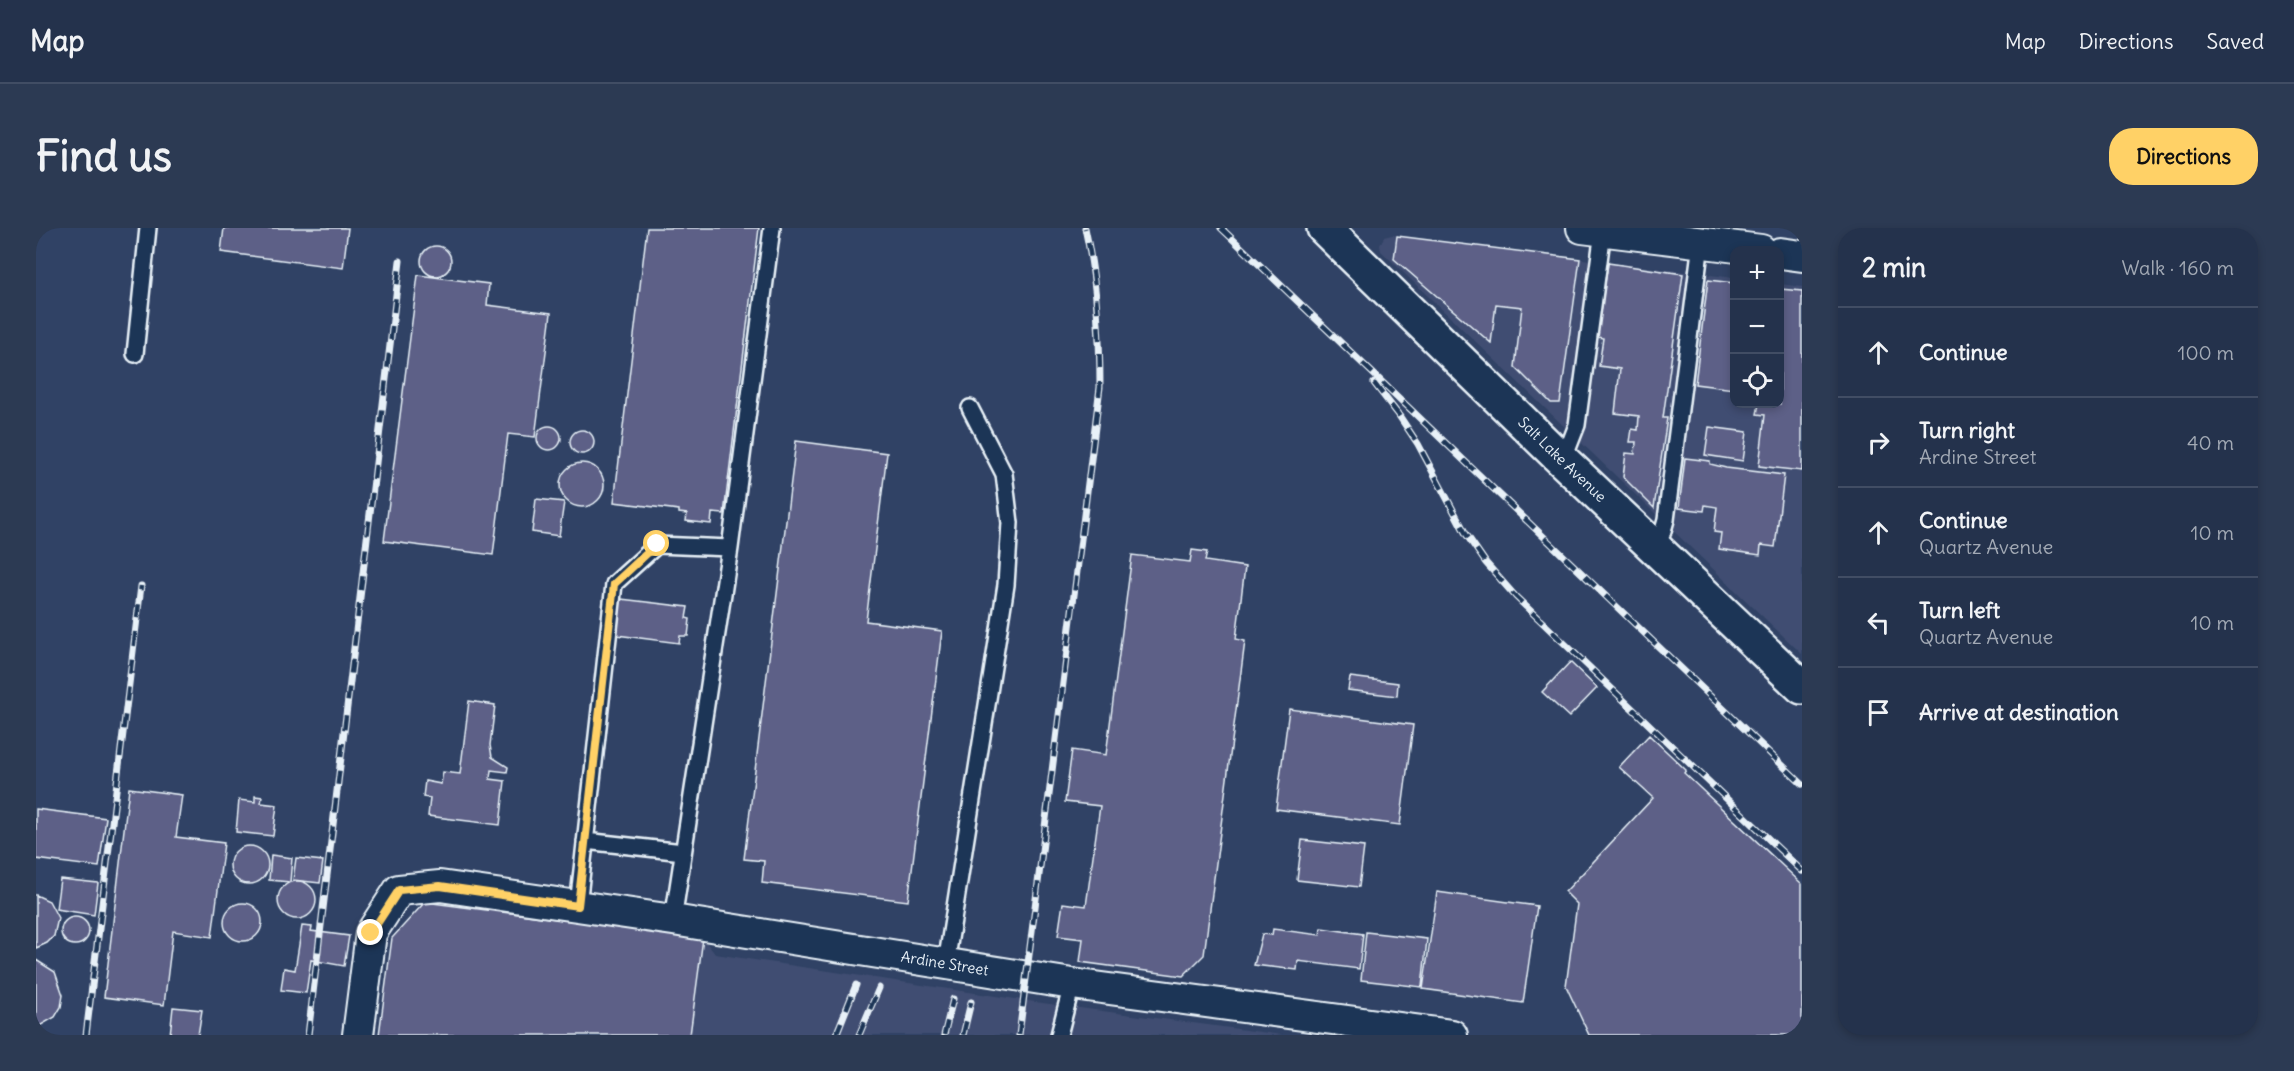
<!DOCTYPE html>
<html lang="en">
<head>
<meta charset="utf-8">
<style>
	:root { --surface:#24324c; --page:#2c3a53; --text:#f1f3f6; --muted:#a3aab5; --line:#414d64; --accent:#ffd166 }
	body { margin:0; font-family:Delius,sans-serif; background:var(--page); color:var(--text) }
	.controls { position:absolute; right:18px; top:18px; display:grid; overflow:hidden; border-radius:12px; box-shadow:0 3px 9px #0003 }
	.controls button { width:54px; height:54px; display:grid; place-items:center; padding:0; border:0; border-bottom:2px solid var(--line); background:var(--surface); color:var(--text); font:30px sans-serif }
	.stop { position:absolute; width:18px; height:18px; margin:-14px; border:4px solid #ffd166; border-radius:50%; background:#fff }
	.stop.end { background:#ffd166; border-color:#fff; box-shadow:0 2px 6px #0008 }
	.list { margin:0; padding:0; list-style:none }
	h2 { display:flex; justify-content:space-between; align-items:center; height:78px; margin:0; padding:0 24px; font-size:26px }
	h2 small { font-size:20px; font-weight:400; color:var(--muted) }
	.list li { display:grid; grid-template-columns:39px 1fr auto; gap:18px; align-items:center; box-sizing:border-box; height:90px; padding:0 24px; border-top:2px solid var(--line) }
	.list b { display:block; font-size:22px; white-space:nowrap }
	.list p { margin:0; font-size:20px; white-space:nowrap; color:var(--muted) }
	.list em { font-size:20px; font-style:normal; color:var(--muted) }
	.icon { flex:none; width:33px; height:33px; fill:none; stroke:currentColor; stroke-width:2; stroke-linecap:round; stroke-linejoin:round }
	.map { position:relative; flex:none; width:1766px; height:807px; overflow:hidden; border-radius:24px }
	header { display:flex; align-items:center; gap:36px; box-sizing:border-box; height:84px; padding:0 30px; background:var(--surface); border-bottom:2px solid var(--line) }
	header strong { font-size:28px }
	nav { display:flex; gap:33px; margin-inline-start:auto; font-size:21px }
	.intro { display:flex; align-items:center; justify-content:space-between; box-sizing:border-box; height:144px; padding:0 36px }
	h1 { margin:0; font-size:42px }
	.button { padding:15px 27px; border-radius:24px; background:var(--accent); color:#111; font-size:21px; font-weight:700 }
	main { display:flex; gap:36px; padding:0 36px }
	aside { flex:1; background:var(--surface); border-radius:24px; box-shadow:0 3px 9px #0003 }
	.map>svg:first-child { display:block }
	.built { fill:#414e72 }
	.building { fill:#5d6187; stroke:#e8f1f8; stroke-width:1.5 }
	.lines { fill:none; stroke-linecap:round; stroke-linejoin:round }
	.service-casing { stroke:#e8f1f8; stroke-width:20 }
	.minor-casing { stroke:#e8f1f8; stroke-width:34 }
	.tertiary-casing { stroke:#e8f1f8; stroke-width:38 }
	.service { stroke:#1d3557; stroke-width:15 }
	.minor { stroke:#1d3557; stroke-width:30 }
	.tertiary { stroke:#1d3557; stroke-width:33 }
	.rail-casing { stroke:#e8f1f8; stroke-width:7 }
	.rail { stroke:#1d3557; stroke-width:4.5; stroke-dasharray:14; stroke-linecap:butt }
	.route { stroke:#ffd166; stroke-width:8 }
	.labels { text-anchor:middle; stroke-width:4.5; stroke-linejoin:round; paint-order:stroke }
	.street-label { font-size:15px; fill:#e8f1f8; stroke:#1d3557 }
</style>
</head>
<body>
<header>
<strong>Map</strong>
<nav><a>Map</a><a>Directions</a><a>Saved</a></nav>
</header>
<div class="intro"><h1>Find us</h1><a class="button">Directions</a></div>
<main>
<div class="map">
<svg width="1766" height="807" viewBox="0 0 1766 807">
	<rect width="100%" height="100%" fill="#304265"/>
	<filter id="ink" filterUnits="userSpaceOnUse"><feTurbulence type="fractalNoise" baseFrequency=".0167" numOctaves="2"/><feDisplacementMap in="SourceGraphic" scale="12" xChannelSelector="R" yChannelSelector="G"/><feConvolveMatrix kernelMatrix="1 2 1 2 8 2 1 2 1" color-interpolation-filters="sRGB"/></filter>
	<g filter="url(#ink)">
		<path class="built" d="M1356 7 1698 50V176H1744V56L1766 59V426L1345 23 1344 17 1348 9Z
			M389 674 667 710 679 726 1006 775 1246 807H343L356 710Z"/>
		<path class="building" d="M188 0H312L307 40 185 24Z
			M611 0H723L688 286 676 285 675 296 650 293 651 286 643 285V282L578 274Z
			M1361 8 1544 31 1524 175H1515L1479 139 1486 79 1460 76 1455 115 1358 31Z
			M385 33a15 15 0 1 1 30 0a15 15 0 1 1-30 0Z
			M1572 35 1647 46 1627 190H1631L1618 280 1587 249 1590 225 1599 226 1600 214H1594L1596 201 1602 202 1603 188 1579 185 1584 141 1563 138 1567 110 1561 109Z
			M382 47 453 56 451 77 515 85 499 209 472 206 457 327 348 313Z
			M1672 52 1698 55V161L1659 156Z
			M1744 61 1766 63V243L1723 238 1729 187 1721 186 1723 176H1744Z
			M501 210a12 12 0 1 1 24 0a12 12 0 1 1-24 0Z
			M1673 199 1711 204 1707 233 1669 227Z
			M534 214a12 12 0 1 1 24 0a12 12 0 1 1-24 0Z
			M760 213 851 225 830 393 906 403 872 673 726 655 728 633 708 631Z
			M1649 230 1674 233V236L1690 240 1748 247 1739 319 1725 317 1724 327 1683 321 1685 305 1678 304 1681 279 1669 277 1668 283 1643 280Z
			M524 257a22 22 0 1 1 44 0a22 22 0 1 1-44 0Z
			M500 271 528 274 523 308 496 304Z
			M1156 322 1171 324 1169 333 1209 339 1200 411 1209 413 1168 727 1147 748 1044 734 1047 711 1022 708 1027 675 1050 678 1064 578 1029 574 1036 522 1070 527 1096 327 1154 334Z
			M585 371 652 379 650 390 654 391 652 408H644L643 415 581 407Z
			M1534 434 1561 460 1533 489 1506 464Z
			M1314 449 1362 455 1361 468 1312 462Z
			M433 473 459 477 454 517 456 529 472 539 471 544 455 542 454 551 469 553 464 597 392 588 394 570 387 569 389 553 405 556 407 544 424 546Z
			M1253 481 1377 497 1364 597 1240 581Z
			M1613 507 1650 542 1648 545 1766 656V807H1553L1530 758 1541 676 1529 664 1617 570 1583 539Z
			M93 560 146 567 140 609 188 615 176 709 137 703 128 777 68 769Z
			M219 568 226 569 225 575 241 577 237 608 200 604 203 572 219 574Z
			M0 581 70 590 63 639 0 631Z
			M1266 612 1328 619 1323 659 1261 652Z
			M194 637a19 19 0 1 1 38 0a19 19 0 1 1-38 0Z
			M235 627 256 630 254 654 233 652Z
			M260 630 287 633 284 655 257 652Z
			M24 651 62 655 58 687 20 681Z
			M242 672a19 19 0 1 1 38 0a19 19 0 1 1-38 0Z
			M1401 664 1501 678 1487 775 1387 761Z
			M0 667 13 673 22 690 18 708 11 715 0 720Z
			M389 674 667 710 654 807H343L356 710Z
			M188 694a19 19 0 1 1 38 0a19 19 0 1 1-38 0Z
			M25 703a14 14 0 1 1 28 0a14 14 0 1 1-28 0Z
			M266 698 276 699 275 703 313 708 308 738 275 732 270 765 245 762 248 740 259 742Z
			M1285 700 1327 706 1323 741 1262 733 1261 742 1218 737 1226 706 1236 707 1237 701 1284 707Z
			M1330 704 1391 711 1386 759 1325 752Z
			M0 732 19 744 27 767 25 779 19 789 0 800Z
			M137 779 166 782 162 807H134Z"/>
		<g class="lines">
			<g class="service-casing">
				<path id="service" d="M99 126 112 0
					M1527 233 1541 197 1567 3
					M1622 320 1630 292 1665 15
					M549 613 647 624
					M542 678 578 356 621 317 694 320
					M637 692 694 320 736 0
					M910 736 970 357 974 295 968 246 934 180
					M1023 807 1036 756"/>
			</g>
			<g class="minor-casing">
				<g id="minor">
					<path d="M1546 0 1725 22"/>
					<path d="M1744 25 1766 28"/>
					<path id="s1" d="M322 807 335 705 363 662 404 658 637 692 1036 756 1416 807"/>
				</g>
			</g>
			<g class="tertiary-casing">
				<g id="tertiary">
					<path id="s2" d="M1288 0 1527 233 1766 459"/>
				</g>
			</g>
			<use href="#service" class="service"/>
			<use href="#minor" class="minor"/>
			<use href="#tertiary" class="tertiary"/>
			<g class="rail-casing">
				<path id="rail" d="M1185 0 1766 556
					M1338 155 1362 186 1382 216 1430 306 1450 335 1480 369 1766 643
					M50 807 105 358
					M272 807 364 33
					M800 807 820 757
					M823 807 843 760
					M908 807 917 771
					M927 807 935 774
					M983 807 1064 159C1064 105 1061 53 1049 0"/>
			</g>
			<use href="#rail" class="rail"/>
		</g>
	</g>
	<g class="lines" filter="url(#ink)">
		<path class="route" d="M335 705 363 662 404 658 542 678 578 356 621 316"/>
	</g>
	<g class="labels">
		<g class="street-label">
			<text dy="5" stroke="none"><textPath href="#s2" startOffset="332">Salt Lake Avenue</textPath></text>
			<text dy="5" stroke="none"><textPath href="#s1" startOffset="706">Ardine Street</textPath></text>
		</g>
	</g>
</svg>
<div class="controls">
<button>+</button>
<button>−</button>
<button><svg class="icon" aria-label="locate" viewBox="0 0 24 24"><circle cx="12" cy="12" r="6"/><path d="M12 2v4M12 18v4M2 12h4M18 12h4"/></svg></button>
</div>
<div class="stop" style="left:621px;top:316px"></div>
<div class="stop end" style="left:335px;top:705px"></div>
</div>
<aside>
<h2>2 min<small>Walk · 160 m</small></h2>
<ul class="list">
<li><svg class="icon" aria-label="ahead" viewBox="0 0 24 24"><path d="M12 20V5M6 11l6-6 6 6"/></svg><div><b>Continue</b></div><em>100 m</em></li>
<li><svg class="icon" aria-label="right" viewBox="0 0 24 24"><path d="M7 20v-9h11M14 6l5 5-5 5"/></svg><div><b>Turn right</b><p>Ardine Street</p></div><em>40 m</em></li>
<li><svg class="icon" aria-label="ahead" viewBox="0 0 24 24"><path d="M12 20V5M6 11l6-6 6 6"/></svg><div><b>Continue</b><p>Quartz Avenue</p></div><em>10 m</em></li>
<li><svg class="icon" aria-label="left" viewBox="0 0 24 24"><path d="M17 20v-9H6M10 6l-5 5 5 5"/></svg><div><b>Turn left</b><p>Quartz Avenue</p></div><em>10 m</em></li>
<li><svg class="icon" aria-label="arrive" viewBox="0 0 24 24"><path d="M6 21V4h12l-3 4 3 4H6"/></svg><div><b>Arrive at destination</b></div></li>
</ul>
</aside>
</main>
</body>
</html>
